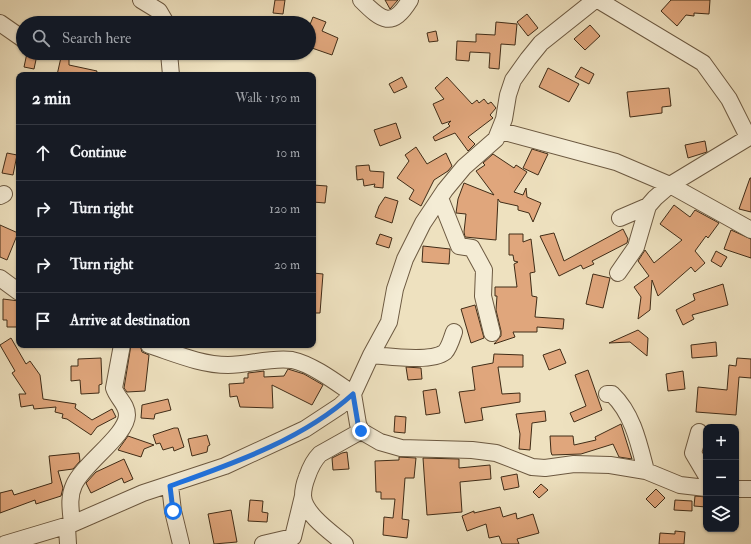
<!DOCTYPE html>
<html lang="en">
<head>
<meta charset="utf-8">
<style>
	:root { --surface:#171b24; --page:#20242c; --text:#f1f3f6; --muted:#9ea1a6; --line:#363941 }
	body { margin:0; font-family:"IM FELL Double Pica",serif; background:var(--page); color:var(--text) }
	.controls { position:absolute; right:12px; bottom:12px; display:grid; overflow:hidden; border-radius:8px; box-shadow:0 1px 3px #0004 }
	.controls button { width:36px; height:36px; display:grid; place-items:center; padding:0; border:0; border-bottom:1px solid var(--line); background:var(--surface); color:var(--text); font:20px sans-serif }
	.stop { position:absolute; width:12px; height:12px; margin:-9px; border:3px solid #1a73e8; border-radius:50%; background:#fff }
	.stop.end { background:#1a73e8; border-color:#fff; box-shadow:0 1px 4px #0008 }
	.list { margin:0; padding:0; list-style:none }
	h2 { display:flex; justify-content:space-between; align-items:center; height:52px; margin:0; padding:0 16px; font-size:17px }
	h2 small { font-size:13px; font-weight:400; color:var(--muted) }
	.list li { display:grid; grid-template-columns:26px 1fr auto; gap:12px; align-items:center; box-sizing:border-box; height:56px; padding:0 16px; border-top:1px solid var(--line) }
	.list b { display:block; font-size:15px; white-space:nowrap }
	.list em { font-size:13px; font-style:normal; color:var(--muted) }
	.icon { flex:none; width:22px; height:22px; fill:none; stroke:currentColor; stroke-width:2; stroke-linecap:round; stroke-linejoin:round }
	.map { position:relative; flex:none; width:751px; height:544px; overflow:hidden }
	.search { position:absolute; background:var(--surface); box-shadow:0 1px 3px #0004; left:16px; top:16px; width:300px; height:44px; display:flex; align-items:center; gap:10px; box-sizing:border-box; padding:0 14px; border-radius:22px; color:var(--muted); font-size:15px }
	.panel { position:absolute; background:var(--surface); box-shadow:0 1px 3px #0004; left:16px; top:72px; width:300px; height:276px; border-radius:8px }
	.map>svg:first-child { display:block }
	.building { fill:#e0a67c; stroke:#402c17 }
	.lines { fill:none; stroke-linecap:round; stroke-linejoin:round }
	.minor-casing { stroke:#6c5941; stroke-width:18 }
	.minor { stroke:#f4ecd5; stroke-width:16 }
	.route { stroke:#1a73e8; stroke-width:5 }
</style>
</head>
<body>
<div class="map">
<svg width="751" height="544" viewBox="0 0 751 544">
	<rect width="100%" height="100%" fill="#eee1bf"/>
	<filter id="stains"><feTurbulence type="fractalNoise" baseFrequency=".005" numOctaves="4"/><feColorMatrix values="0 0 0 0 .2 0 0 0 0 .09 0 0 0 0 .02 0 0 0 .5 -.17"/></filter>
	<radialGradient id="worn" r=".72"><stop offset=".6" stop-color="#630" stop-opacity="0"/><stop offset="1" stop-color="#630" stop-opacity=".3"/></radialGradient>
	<path class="building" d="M275 0H285L283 14 273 13Z
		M385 0H398L390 9Z
		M671 0H710L709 14 694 13V16L686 15 677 26 661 11Z
		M527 14 538 28 528 36 517 22Z
		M313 17 326 22 322 31 338 38 332 55 309 47V27Z
		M496 22 517 24 515 45 501 44 499 69 489 68 490 53 470 52 469 61 456 60 457 41 476 42V34L495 35Z
		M590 25 600 36 585 50 574 39Z
		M436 31 438 41 429 42 427 33Z
		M27 53 37 55 34 69 24 67Z
		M62 53H69V65L97 71 96 75H57Z
		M581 67 594 74 589 84 575 77Z
		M548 68 579 84 569 102 539 87Z
		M402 77 407 87 394 93 389 84Z
		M447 77 472 104 477 100 479 103 484 99 488 104 491 102 496 108 490 115 493 118 468 137 475 144 468 151 455 133 435 141 433 137 450 126 448 124 451 121 442 124 433 104 444 99 435 88Z
		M669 88 671 106 662 107V113L630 117 627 92Z
		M396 123 401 138 380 146 374 130Z
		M705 141 707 152 688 158 685 145Z
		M416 147 427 164 446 153 452 166 448 171 434 180 421 206 409 199 414 190 397 178 409 161 405 155Z
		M532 149 548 154 538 175 523 168Z
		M7 153 17 155 13 175 2 173Z
		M493 154 514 168 516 165 527 172 514 192 523 195 526 188 527 197 541 203 533 222 529 213 518 210V206L500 202 498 199 496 240 465 237 464 232 466 214 456 213 458 199 464 183 494 195 476 171 485 165 483 163Z
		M369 165 370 171 384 172 383 188 374 187 375 184 364 186 363 179 357 180 356 166Z
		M750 178H751V212L739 209Z
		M313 185 327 186 325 203 313 202Z
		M385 197 398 201 392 223 375 217 379 206Z
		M674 205 690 217 695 210 719 223 708 238 706 236 695 251 705 263 695 272 691 267 658 296 652 280 650 310 638 319 641 297 634 287 649 276 638 261 645 250 654 263 682 240 660 224Z
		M0 225 18 233 7 260 0 257Z
		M623 229 628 239 627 243 592 261 594 264 583 269 581 265 559 276 540 236 554 233 564 261Z
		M731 230 751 239V258L724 249Z
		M380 234 392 238 389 248 376 244Z
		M509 234H523V242L531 239 535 272 530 273 532 296 537 297 535 317 564 319 563 329 537 327V332H513L515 337 494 344 501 336V331L496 310 497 296H495V287H517L514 264 518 262 514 261 513 255H509Z
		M423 246 450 249 449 264 422 262Z
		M716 251 727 257 721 267 711 261Z
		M313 273 323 274 320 313H313Z
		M593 274 610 278 603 308 586 304Z
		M723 284 728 305 692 315 694 319 683 325 676 310 695 300 693 294Z
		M3 299 19 301V327H7V320H3Z
		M475 305 484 338 471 343 461 309Z
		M638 330 648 338 647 356 630 342 609 343Z
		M11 338 26 364 30 361 40 375 43 399 76 404 75 408 92 420 112 409 116 417 97 427 91 435 67 419 62 418 63 414 55 412 56 407 34 409 33 405 21 407 19 394H26L12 373 15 371 0 345Z
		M716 342 717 356 692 358 691 345Z
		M131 345H140L142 352 149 355 145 391 127 392 124 388Z
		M560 349 566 363 549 370 543 355Z
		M494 354 523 355V367H498L502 394 520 393V402L481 408 483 420 465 423 459 392 475 390 472 367 493 363Z
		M101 358 102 384 99 385V393L81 394 80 380 71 381V366H78V359Z
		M737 358 751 359V378L739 377 736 415 696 412 698 387 727 390 729 365 736 366Z
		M406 367 421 368 422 379 408 380Z
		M288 369 304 374 323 385 312 405 272 385 273 408 240 407 237 396 230 397 229 384 244 383V378H248V373L264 371V377L284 376Z
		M588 370 602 410 574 422 570 413 586 406 575 375Z
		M683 371 685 389 668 391 666 374Z
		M436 389 440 413 426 415 423 391Z
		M168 399 171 410 155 414 154 419 141 418 142 405Z
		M545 411 546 421 532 423 530 450 519 449 520 434 516 414Z
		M395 416 406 417 405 433 394 432Z
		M621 424 632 459 619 457 613 444 581 454 552 455 551 452 550 436H573L574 445 596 440 595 437Z
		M174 428H178L184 447 174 451 173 447 163 450 160 443 156 444 153 435Z
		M207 435 210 445 208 446 207 452 192 456 188 439Z
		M128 436 154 445 144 449 141 457 118 450Z
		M347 452 349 469 333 470 332 458 342 453Z
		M79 453 80 461 73 469 58 471 63 488 61 496 36 504 35 500 0 513V493L12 490 14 495 52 483 49 456Z
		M399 457 416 458 414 478H405L402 519 409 520 407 538 383 535 384 517 393 518 395 499H381V492H376L375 461 399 460Z
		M423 458 459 459V468L490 465 491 479 460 482 462 512 427 515Z
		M124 459 133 479 124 483 122 478 91 493 86 483 96 472Z
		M517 474 519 487 504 490 501 477Z
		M541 484 548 490 539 498 533 492Z
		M656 489 665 498 655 508 646 499Z
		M695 496 706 497V507L694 506Z
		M250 500 263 501 262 512 268 513 267 522 248 521Z
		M675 500 692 501V511L674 510Z
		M500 507 503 517 516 513 517 519 533 514 539 533 517 539 519 544H502L499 536 489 538 486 524 467 531 462 516 474 511V513Z
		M231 510 237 542 214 544 208 514Z
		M675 531 685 532 684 544H659L660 533 675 534Z"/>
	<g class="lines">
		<g class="minor-casing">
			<path id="minor" d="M141 0 159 11 166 23
				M361 0C382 21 392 29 410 0
				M598 0 703 63 729 99 748 137
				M0 23 23 39
				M169 53 171 75
				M501 131 616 162 670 185 751 230
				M0 196 4 194
				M440 198 459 246 472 248 484 270 483 296 492 333
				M620 218 648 206
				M618 273 636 247 648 206 655 198 670 185 751 136
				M0 278 19 292
				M149 345C174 353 201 365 228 365 249 365 271 357 292 360 312 364 337 383 353 394L358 424 361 431 380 442 401 448 472 450 496 453 532 467 545 468 574 464 610 465 646 471 680 485 706 488
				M371 355C388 356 431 363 445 352 449 348 452 338 454 332
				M607 394H612C633 414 639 444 646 471
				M699 432 693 453 706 475
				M170 486 173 511 181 544
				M736 489H751
				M5 544 72 524 143 493 225 466 305 429 340 406 353 394 371 355 389 322 395 289 405 259 423 223 445 190 464 167 496 139 504 119 508 95 513 80 528 59 541 43 595 0
				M68 544 67 527 72 524C71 511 68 498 74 485 83 464 127 435 127 415 127 404 117 398 114 388L122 345
				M263 544 293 537 303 496
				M345 544C332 533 304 514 303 496 303 490 305 482 307 477 310 468 313 461 320 454L361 431"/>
		</g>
		<use href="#minor" class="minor"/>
	</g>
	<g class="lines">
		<path class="route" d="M173 511 170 486C234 463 302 440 353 394L358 424 361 431"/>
	</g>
	<rect width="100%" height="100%" filter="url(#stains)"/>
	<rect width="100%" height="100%" fill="url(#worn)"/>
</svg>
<div class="controls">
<button>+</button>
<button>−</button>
<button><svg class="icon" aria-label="layers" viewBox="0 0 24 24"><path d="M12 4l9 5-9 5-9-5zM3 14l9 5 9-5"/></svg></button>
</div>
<div class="stop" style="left:173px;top:511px"></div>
<div class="stop end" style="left:361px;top:431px"></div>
<div class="search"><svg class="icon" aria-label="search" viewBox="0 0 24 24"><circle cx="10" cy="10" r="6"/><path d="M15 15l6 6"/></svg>Search here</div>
<section class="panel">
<h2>2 min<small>Walk · 150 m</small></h2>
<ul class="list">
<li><svg class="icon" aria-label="ahead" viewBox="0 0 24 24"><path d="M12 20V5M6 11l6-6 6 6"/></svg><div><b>Continue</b></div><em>10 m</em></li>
<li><svg class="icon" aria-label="right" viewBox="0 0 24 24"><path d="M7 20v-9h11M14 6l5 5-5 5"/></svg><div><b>Turn right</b></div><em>120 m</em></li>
<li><svg class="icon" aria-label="right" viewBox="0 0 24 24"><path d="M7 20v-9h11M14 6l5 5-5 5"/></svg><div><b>Turn right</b></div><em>20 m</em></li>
<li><svg class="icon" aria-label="arrive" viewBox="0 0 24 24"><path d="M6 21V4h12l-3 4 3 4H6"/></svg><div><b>Arrive at destination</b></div></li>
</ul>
</section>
</div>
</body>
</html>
